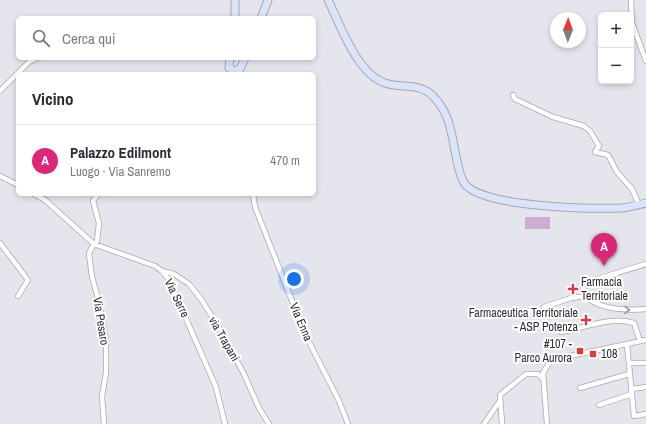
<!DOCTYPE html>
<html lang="it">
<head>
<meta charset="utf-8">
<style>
	:root { --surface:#fff; --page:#f2f2f3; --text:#2b2b33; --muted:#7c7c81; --line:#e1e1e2; --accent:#db2777 }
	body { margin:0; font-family:"Archivo Narrow",sans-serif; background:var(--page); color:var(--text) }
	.controls { position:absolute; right:12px; top:12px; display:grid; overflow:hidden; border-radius:6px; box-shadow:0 2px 6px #0003 }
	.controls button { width:36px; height:36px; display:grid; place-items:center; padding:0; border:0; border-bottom:1px solid var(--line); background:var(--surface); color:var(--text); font:20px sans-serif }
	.compass { position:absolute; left:550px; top:12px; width:36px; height:36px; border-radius:50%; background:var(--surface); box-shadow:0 2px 6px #0003; rotate:1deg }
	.you { position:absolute; left:294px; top:279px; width:14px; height:14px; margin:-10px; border:3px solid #fff; border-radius:50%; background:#1a73e8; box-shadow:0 0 0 6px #1a73e833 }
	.badge { display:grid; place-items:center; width:26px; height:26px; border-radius:50%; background:var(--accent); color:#fff; font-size:13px; font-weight:700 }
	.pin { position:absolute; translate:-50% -33px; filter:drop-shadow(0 1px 2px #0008) }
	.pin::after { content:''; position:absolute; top:21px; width:14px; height:12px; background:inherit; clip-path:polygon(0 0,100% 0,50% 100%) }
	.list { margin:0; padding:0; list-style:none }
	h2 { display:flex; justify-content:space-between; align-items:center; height:52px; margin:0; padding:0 16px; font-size:17px }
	h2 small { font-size:13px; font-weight:400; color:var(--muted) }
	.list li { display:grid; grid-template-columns:26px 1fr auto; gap:12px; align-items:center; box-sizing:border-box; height:72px; padding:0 16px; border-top:1px solid var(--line) }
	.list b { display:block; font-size:15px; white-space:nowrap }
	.list p { margin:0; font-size:13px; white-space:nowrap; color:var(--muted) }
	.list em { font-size:13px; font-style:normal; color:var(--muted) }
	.icon { flex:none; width:22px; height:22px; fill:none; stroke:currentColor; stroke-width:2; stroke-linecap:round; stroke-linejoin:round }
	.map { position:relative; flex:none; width:646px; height:424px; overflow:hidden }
	.search { position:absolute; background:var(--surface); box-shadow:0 2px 6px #0003; left:16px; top:16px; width:300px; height:44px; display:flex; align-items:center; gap:10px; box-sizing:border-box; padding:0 14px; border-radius:6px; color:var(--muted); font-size:15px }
	.panel { position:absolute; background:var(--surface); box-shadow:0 2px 6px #0003; left:16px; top:72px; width:300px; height:124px; border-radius:6px }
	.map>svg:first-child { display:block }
	.green { fill:#cfadd2 }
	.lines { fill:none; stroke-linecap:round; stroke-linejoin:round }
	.minor-casing { stroke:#a7a8b0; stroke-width:6 }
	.secondary-casing { stroke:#a7a8b0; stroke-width:9 }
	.minor { stroke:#fff; stroke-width:4.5 }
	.secondary { stroke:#dae5fb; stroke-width:7 }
	.oneway { stroke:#979798 }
	.poi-dot { fill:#d24244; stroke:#fff; stroke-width:1.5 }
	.labels { text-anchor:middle; stroke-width:4; stroke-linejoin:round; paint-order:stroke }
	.poi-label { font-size:12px; fill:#2f2f32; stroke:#fff; text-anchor:start }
	.street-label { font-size:12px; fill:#2f2f32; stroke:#fff }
</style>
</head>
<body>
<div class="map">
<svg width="646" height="424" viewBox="0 0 646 424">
	<rect width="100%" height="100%" fill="#e5e5ee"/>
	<path class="green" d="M525 217H550V229H525Z"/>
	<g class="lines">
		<g class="minor-casing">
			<path id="minor" d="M631 0 632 23 646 61
				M0 91 29 62 37 58
				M513 95 515 99 553 117 584 126 590 131 599 146 595 152 608 155 617 172 632 189 639 205
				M0 176 18 185
				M34 194 45 200 94 244 155 266 162 271 169 280 216 387 225 424
				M98 194 93 201 99 223 97 241 91 249 89 254 92 277 99 302 106 340V373L102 396 104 424
				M253 194 255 207 306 336 339 401 348 424
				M0 243 28 280 18 296
				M646 264 587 282 583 285C583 310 628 311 646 309
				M162 271 174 274 189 284 201 299 218 326 244 374 259 408 269 424
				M544 307 571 298 586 296
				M561 332C585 328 609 316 634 323L640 341
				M627 344 634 416 646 414
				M629 363H646
				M580 388 629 374
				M631 389 646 387
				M599 405 632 394
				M484 424 499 402
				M502 424 500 395 526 374H538L543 379
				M547 424 543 373 551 360 646 340"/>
		</g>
		<g class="secondary-casing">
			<path id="secondary" d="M235 0V18
				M328 0C340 24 357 74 385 83 402 89 419 82 433 96 457 120 451 155 463 181 475 208 594 209 622 208 630 207 638 205 646 203
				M261 18 268 0
				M230 58 229 68 234 71 240 69 245 58"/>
		</g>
		<use href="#minor" class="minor"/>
		<use href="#secondary" class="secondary"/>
	</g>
	<defs><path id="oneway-chevron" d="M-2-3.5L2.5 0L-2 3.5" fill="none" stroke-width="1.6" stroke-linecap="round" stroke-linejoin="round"/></defs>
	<use class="oneway" href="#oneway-chevron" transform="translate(627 310) rotate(3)"/>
	<g class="poi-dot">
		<path d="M571 283h4v4h4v4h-4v4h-4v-4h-4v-4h4z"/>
		<path d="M584 314h4v4h4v4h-4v4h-4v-4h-4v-4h4z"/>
		<rect x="576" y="347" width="8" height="8" rx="2"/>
		<rect x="589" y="350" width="8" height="8" rx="2"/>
	</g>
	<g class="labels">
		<g class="poi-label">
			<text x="581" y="286">Farmacia<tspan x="581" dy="14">Territoriale</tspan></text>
			<text x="578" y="317" text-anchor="end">Farmaceutica Territoriale<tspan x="578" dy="14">- ASP Potenza</tspan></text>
			<text x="572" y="348" text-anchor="end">#107 -<tspan x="572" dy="14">Parco Aurora</tspan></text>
			<text x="601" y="358">108</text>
		</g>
		<g class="street-label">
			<text transform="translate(177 298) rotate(64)" y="4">Via Serre</text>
			<text transform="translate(101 321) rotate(81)" y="4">Via Pesaro</text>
			<text transform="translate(301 322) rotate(67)" y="4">Via Enna</text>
			<text transform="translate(224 339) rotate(60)" y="4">via Trapani</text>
		</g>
	</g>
</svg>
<div class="controls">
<button>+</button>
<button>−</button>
</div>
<svg class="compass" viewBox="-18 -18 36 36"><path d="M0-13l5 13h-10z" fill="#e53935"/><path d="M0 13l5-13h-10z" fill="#7c7c81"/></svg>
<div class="you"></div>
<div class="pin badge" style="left:604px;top:266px">A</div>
<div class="search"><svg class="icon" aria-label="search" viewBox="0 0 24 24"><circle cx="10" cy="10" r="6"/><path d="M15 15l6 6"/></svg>Cerca qui</div>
<section class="panel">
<h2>Vicino<small></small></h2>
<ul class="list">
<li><span class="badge">A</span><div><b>Palazzo Edilmont</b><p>Luogo · Via Sanremo</p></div><em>470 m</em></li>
</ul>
</section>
</div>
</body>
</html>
